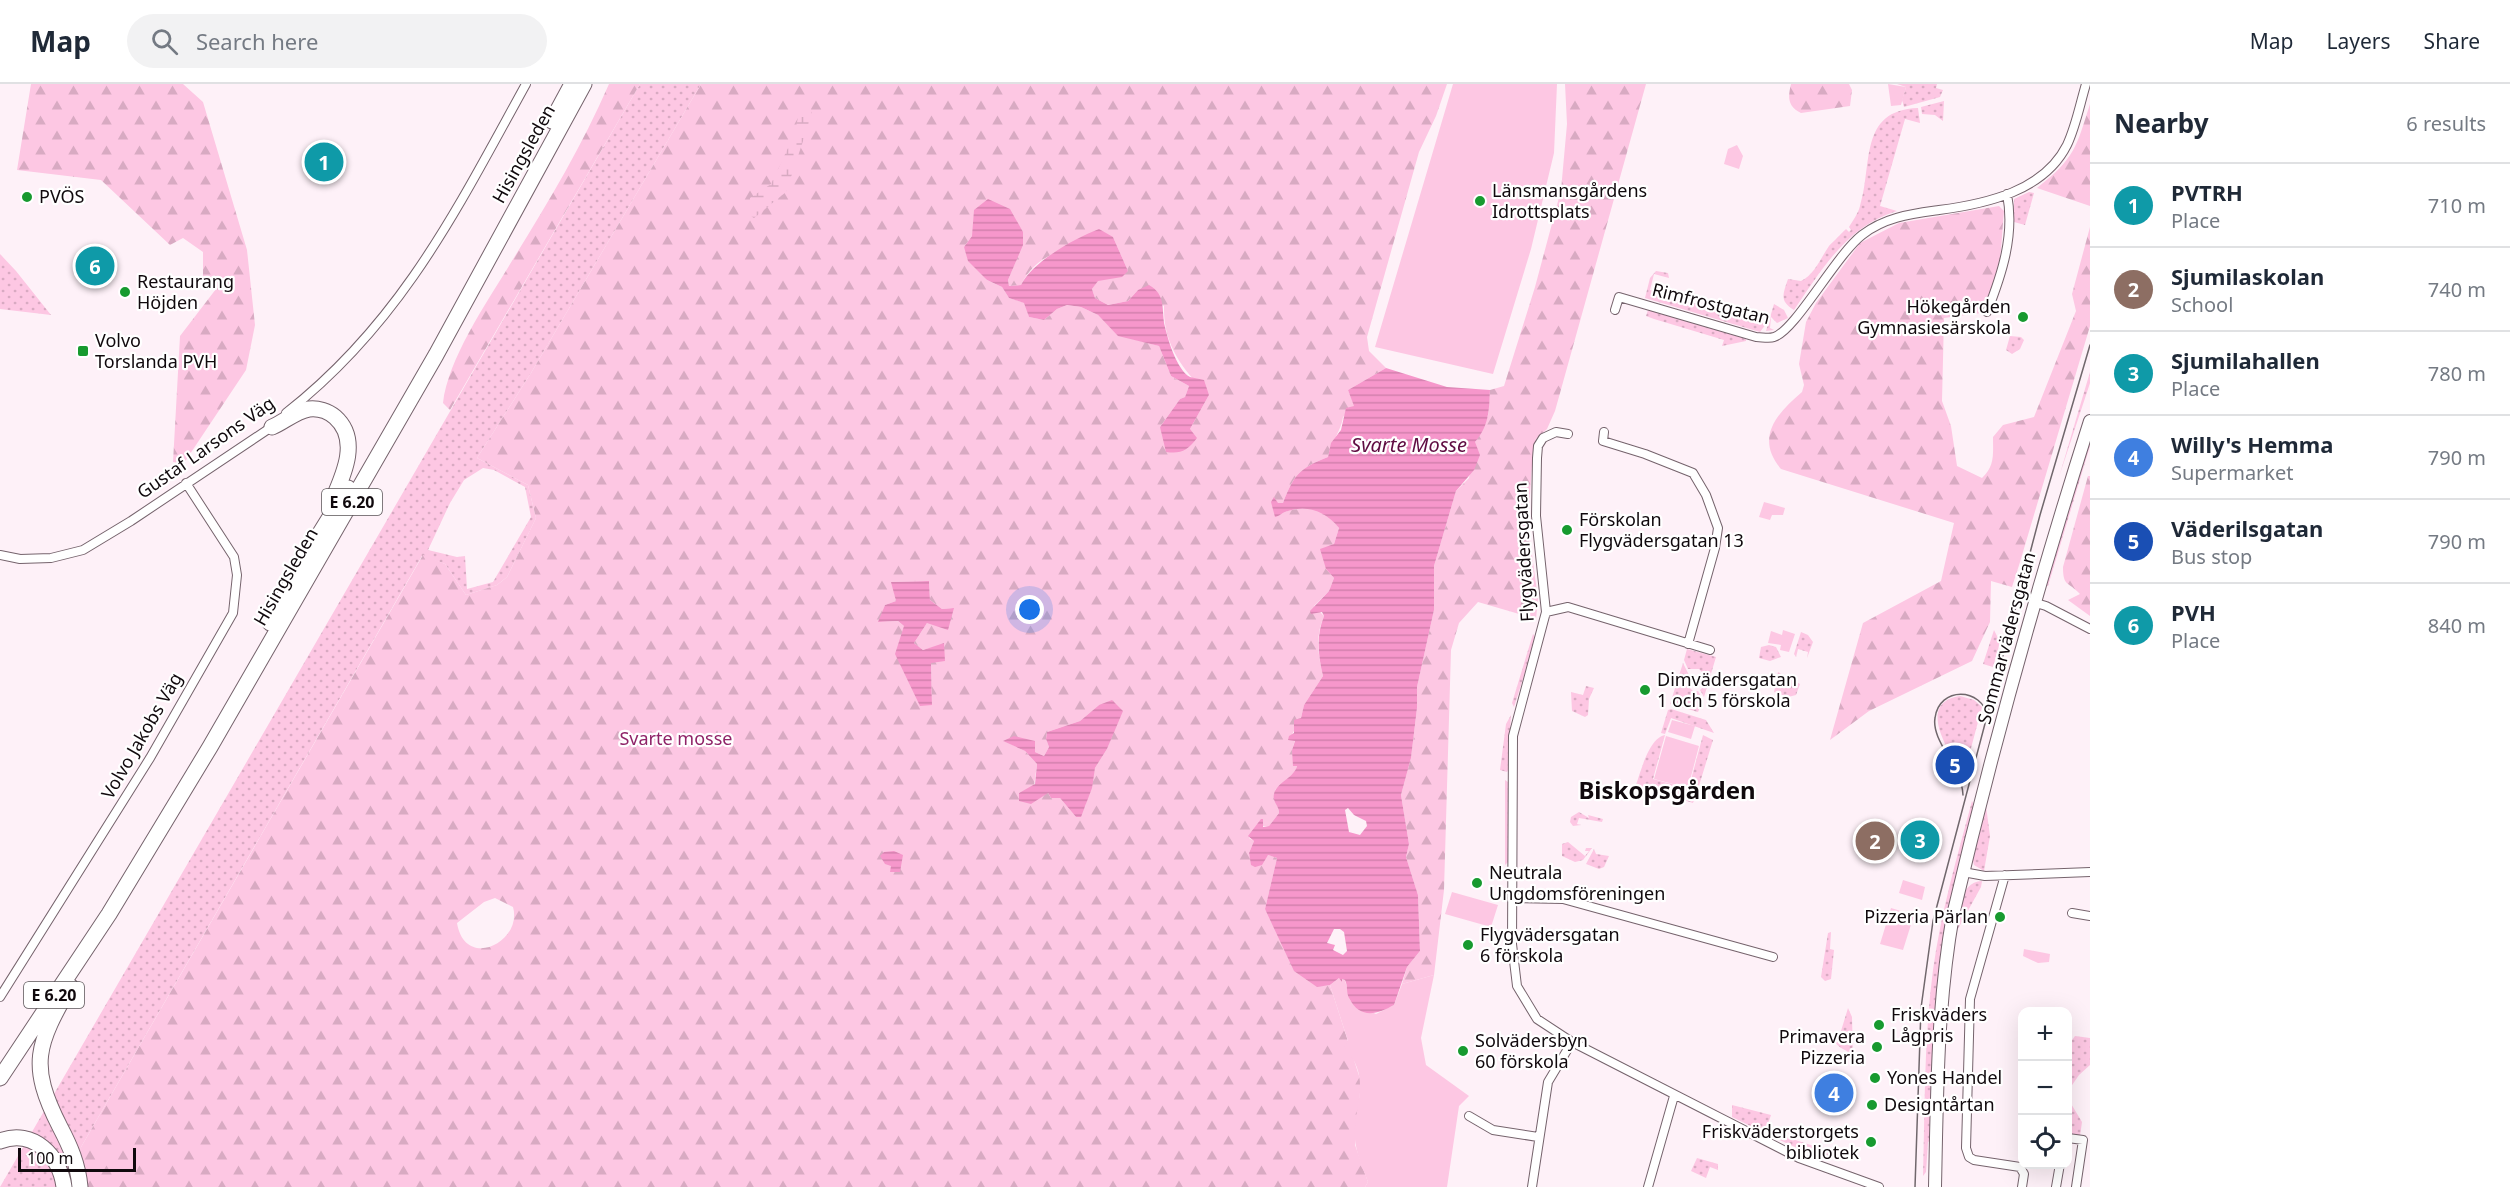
<!DOCTYPE html>
<html lang="en">
<head>
<meta charset="utf-8">
<style>
	:root { --surface:#fff; --page:#f2f2f3; --text:#1f2937; --muted:#747a83; --line:#e0e1e3; --accent:#179a2f }
	body { margin:0; font-family:"Noto Sans",sans-serif; background:var(--page); color:var(--text) }
	.controls { position:absolute; right:18px; bottom:18px; display:grid; overflow:hidden; border-radius:12px; box-shadow:0 6px 24px #0002 }
	.controls button { width:54px; height:54px; display:grid; place-items:center; padding:0; border:0; border-bottom:2px solid var(--line); background:var(--surface); color:var(--text); font:30px sans-serif }
	.scale { position:absolute; left:18px; bottom:15px; width:118px; box-sizing:border-box; padding-left:6px; border:3px solid #10090d; border-top:0; font-size:16px; line-height:21px; white-space:nowrap; color:#10090d; -webkit-text-stroke:4px #fff; paint-order:stroke }
	.you { position:absolute; left:1030px; top:526px; width:21px; height:21px; margin:-15px; border:4px solid #fff; border-radius:50%; background:#1a73e8; box-shadow:0 0 0 9px #1a73e833 }
	.badge { display:grid; place-items:center; width:39px; height:39px; border-radius:50%; background:var(--accent); color:#fff; font-size:20px; font-weight:700 }
	.pin { position:absolute; translate:-50% -50%; border:3px solid #fff; box-shadow:0 2px 6px #0006 }
	.list { margin:0; padding:0; list-style:none }
	h2 { display:flex; justify-content:space-between; align-items:center; height:78px; margin:0; padding:0 24px; font-size:26px }
	h2 small { font-size:20px; font-weight:400; color:var(--muted) }
	.list li { display:grid; grid-template-columns:39px 1fr auto; gap:18px; align-items:center; box-sizing:border-box; height:84px; padding:0 24px; border-top:2px solid var(--line) }
	.list b { display:block; font-size:22px; white-space:nowrap }
	.list p { margin:0; font-size:20px; white-space:nowrap; color:var(--muted) }
	.list em { font-size:20px; font-style:normal; color:var(--muted) }
	.icon { flex:none; width:33px; height:33px; fill:none; stroke:currentColor; stroke-width:2; stroke-linecap:round; stroke-linejoin:round }
	.map { position:relative; flex:none; width:2090px; height:1103px; overflow:hidden }
	header { display:flex; align-items:center; gap:36px; box-sizing:border-box; height:84px; padding:0 30px; background:var(--surface); border-bottom:2px solid var(--line) }
	header strong { font-size:28px }
	nav { display:flex; gap:33px; margin-inline-start:auto; font-size:21px }
	.search { width:420px; height:54px; background:var(--page); display:flex; align-items:center; gap:15px; box-sizing:border-box; padding:0 21px; border-radius:33px; color:var(--muted); font-size:22px }
	main { display:flex }
	aside { flex:1; background:var(--surface) }
	.map>svg:first-child { display:block }
	.grass { fill:url(#grass-dots); fill-rule:evenodd }
	.forest { fill:url(#forest-firs); fill-rule:evenodd }
	.wetland { fill:url(#wetland-marsh) }
	.green { fill:#fdc7e3 }
	.water { fill:url(#water-rules); fill-rule:evenodd }
	.lines { fill:none; stroke-linecap:round; stroke-linejoin:round }
	.street-casing { stroke:#75636c; stroke-width:10 }
	.secondary-casing { stroke:#75636c; stroke-width:14 }
	.highway-casing { stroke:#75636c; stroke-width:17 }
	.street { stroke:#fff; stroke-width:8 }
	.secondary { stroke:#fff; stroke-width:12 }
	.highway { stroke:#fff; stroke-width:15 }
	.tram { stroke:#70676c; stroke-width:1.5 }
	.poi-dot { fill:#179a2f; stroke:#fff; stroke-width:2 }
	.labels { text-anchor:middle; stroke-width:4.5; stroke-linejoin:round; paint-order:stroke }
	.shield { fill:#fff; stroke:#585356; stroke-width:1.5 }
	.shield-label { font-size:16px; font-weight:bold; fill:#10090d }
	.street-label { font-size:18px; fill:#10090d; stroke:#fff }
	.poi-label { font-size:18px; fill:#10090d; stroke:#fff; text-anchor:start }
	.park-label { font-size:18px; fill:#8f2368; stroke:#fff }
	.water-label { font-size:20px; font-style:italic; fill:#600d43; stroke:#fff }
	.district-label { font-size:24px; font-weight:bold; fill:#10090d; stroke:#fff }
</style>
</head>
<body>
<header>
<strong>Map</strong>
<div class="search"><svg class="icon" aria-label="search" viewBox="0 0 24 24"><circle cx="10" cy="10" r="6"/><path d="M15 15l6 6"/></svg>Search here</div>
<nav><a>Map</a><a>Layers</a><a>Share</a></nav>
</header>
<main>
<div class="map">
<svg width="2090" height="1103" viewBox="0 0 2090 1103">
	<defs>
		<pattern id="grass-dots" width="8" height="8" patternUnits="userSpaceOnUse" patternTransform="scale(1.5)"><rect width="8" height="8" fill="#fdc7e3"/><path d="M2 2h.1M6 6h.1" fill="none" stroke="#d8aac2" stroke-width="1.8" stroke-linecap="round"/></pattern>
		<pattern id="forest-firs" width="22" height="20" patternUnits="userSpaceOnUse" patternTransform="scale(1.5)"><rect width="22" height="20" fill="#fdc7e3"/><path d="M5 1l3.5 6h-7zM16 11l3.5 6h-7z" fill="#d8aac2"/></pattern>
		<pattern id="wetland-marsh" width="20" height="14" patternUnits="userSpaceOnUse" patternTransform="scale(1.5)"><rect width="20" height="14" fill="#fdc7e3"/><path d="M1 5h8M5 5V1M11 12h8M15 12V8" fill="none" stroke="#d8aac2"/></pattern>
		<pattern id="water-rules" width="6" height="5" patternUnits="userSpaceOnUse" patternTransform="scale(1.5)"><rect width="6" height="5" fill="#f697cb"/><path d="M0 2.5h6" fill="none" stroke="#d281ad"/></pattern>
	</defs>
	<rect width="100%" height="100%" fill="#fef1f8"/>
	<path class="grass" d="M640 0H701L531 289 477 374 528 401 536 434 507 493 497 501 466 511 445 480 422 472 58 1103H0ZM483 384 494 386 525 403 531 433 493 498 467 505 465 472 457 473 428 466 450 419 464 396Z
		M1897 0H1937L1936 4 1943 6 1940 13 1904 23 1902 16 1906 3Z
		M1944 17 1943 37 1935 31 1922 30 1921 23Z
		M1918 24 1920 39 1905 35 1880 122 1897 127C1847 142 1822 185 1794 226 1779 217 1783 210 1788 195L1801 197C1815 190 1820 175 1829 162 1830 161 1843 148 1846 145L1849 148 1851 146 1849 143C1853 136 1858 130 1860 122 1873 82 1858 26 1918 24Z
		M2029 108 2034 109 2025 141 2014 138V115Z
		M0 170 16 187 51 231 0 225Z
		M1656 187 1668 189 1669 194 1654 190 1650 206 1766 240 1760 248 1645 214 1650 194Z
		M1774 220 1784 226 1788 234 1777 239 1771 233 1770 244 1774 246 1766 247Z
		M1648 226 1746 255V257L1722 262 1724 256 1654 235 1646 232Z
		M2010 252 2021 253 2024 256 2020 265 2012 270 2006 266Z
		M2090 288V299L2059 393Z
		M2090 348V362L2048 502H2045Z
		M1994 546 2000 558 1993 583 1983 580Z
		M1801 548 1808 551 1813 558 1807 574 1808 568 1798 565 1796 573 1794 570Z
		M1533 550 1536 554 1514 623 1512 619Z
		M1769 561 1776 563 1781 573 1770 577 1759 574 1761 563Z
		M1687 565 1716 573 1704 613 1700 606 1705 601V591L1699 585H1688L1684 576Z
		M1683 579 1689 591 1687 593 1688 602 1694 608 1698 607 1703 616 1698 628 1670 620Z
		M1778 588 1800 600 1796 611 1788 613 1774 608Z
		M1586 602 1594 604 1589 615 1588 631 1585 633 1572 627 1571 608 1583 611Z
		M1960 612 1974 616 1982 623 1967 679 1958 684C1947 663 1917 619 1960 612Z
		M1671 625 1706 636 1714 649 1671 634 1665 650 1661 649 1668 626Z
		M1511 631 1508 686 1507 688 1500 686 1506 640Z
		M1665 651 1653 695 1697 707 1693 719 1636 701C1641 687 1649 654 1665 651Z
		M1703 651 1713 656 1698 705 1689 703Z
		M1505 696 1508 698V778L1505 781Z
		M1972 717 1975 723 1957 796 1931 1056 1928 1058 1926 1088 1923 1092C1925 1023 1924 954 1933 886 1941 828 1957 773 1972 717Z
		M1986 722 1990 752 1984 787 1974 781 1972 773Z
		M1579 728 1589 734 1588 731 1603 735 1602 738 1579 734 1577 740 1581 741 1573 742 1570 738 1571 733Z
		M1568 758 1585 772 1589 767H1585L1586 764H1592L1583 776 1575 778 1562 772V760Z
		M1594 765 1596 770 1609 772 1604 783 1599 785 1586 780Z
		M1982 797 1981 803 1954 852C1958 833 1958 798 1982 797Z
		M1831 848 1830 865 1834 866 1831 895 1825 897 1821 893 1828 849Z
		M1848 924 1852 933 1853 973C1848 965 1840 966 1835 958V955L1841 961 1845 956 1841 947Z
		M2075 952 2090 954V981L2079 991 2068 1007 2069 960Z
		M2070 1018 2082 1038 2080 1052H2068Z
		M1732 1021 1771 1031 1765 1049 1732 1033Z
		M1774 1049 1832 1068 1833 1072 1828 1075 1808 1069 1773 1053Z
		M1697 1074 1718 1080V1086L1710 1083 1706 1094 1691 1087Z"/>
	<path class="forest" d="M31 0H183L203 18 247 166 255 241 246 286 184 379 173 378 180 252 216 205 203 193V168L183 154 170 161 101 96 17 86Z
		M609 0H640L450 326 443 319C448 273 491 212 515 172 549 117 583 60 609 0Z
		M701 0H1447L1436 32 1419 68 1367 253 1369 267 1386 284 1348 306 1355 322 1343 333C1341 348 1331 357 1328 373 1300 384 1294 390 1283 419L1278 420 1274 413 1280 431C1290 423 1315 423 1326 430 1331 433 1336 440 1339 444L1326 485 1334 494 1329 507 1314 522 1324 532C1315 552 1318 571 1323 592L1304 621 1301 634 1289 656H1295L1292 666 1297 682 1295 688 1275 706 1279 729 1269 742H1256L1249 754 1254 757 1249 769 1251 778 1268 771 1277 774 1265 825 1317 902 1330 901 1361 998 1355 1061 1368 1098 1365 1103H58L423 471 445 480 466 511 497 501 507 493 536 434 528 401 477 374 531 289ZM972 152 1016 177 1008 196 1009 202 1021 201C1037 166 1079 160 1113 153L1128 187 1098 196 1092 205 1095 214 1108 221 1128 217 1138 206 1164 222C1163 260 1182 286 1209 311L1190 345 1160 343 1180 315 1185 313 1189 302 1171 292 1159 262 1118 251 1098 231 1081 223 1067 221 1057 225 1044 236 1029 233 1025 219 1009 214 1002 203 987 196 964 163ZM929 497 930 516 942 525 953 524 927 539 914 559 923 566 944 560 931 578 932 621 904 542 898 537 879 538 885 521 896 517 892 498ZM1099 621 1114 647 1107 665 1095 684 1085 723 1076 733 1060 714H1051L1048 709H1019L1034 702 1037 680 1025 667 1004 657H1035V668L1044 672 1049 663 1046 655 1047 648 1080 637ZM495 814 513 823C523 858 465 887 457 839L484 818Z
		M1565 0H1646L1555 327 1547 345 1536 355 1533 366 1528 441 1538 515 1536 535 1478 518 1459 539 1451 566 1444 806 1434 891 1402 900 1407 883 1420 867 1418 811 1406 773 1409 760 1401 711 1411 674 1417 624V603L1434 526V482L1456 407 1469 394 1475 358 1488 332 1490 306 1504 302 1535 203 1561 106 1567 40Z
		M1791 0H1849L1852 6 1850 22 1801 29C1787 22 1788 13 1791 0Z
		M2090 20V122L2037 104C2075 74 2076 64 2090 20Z
		M1999 122 2004 127C2001 156 2002 207 1981 229L1944 234 1942 317 1951 342 1957 382 1982 394C1995 382 1993 370 1993 353L2003 341 2034 333 2076 227 2072 210 2090 143V242L2020 478 2012 503 1991 497 1990 538 1972 577 1869 627 1830 656 1863 539 1941 497 1954 439 1781 385C1755 354 1776 330 1802 308L1804 301 1799 280 1806 238 1816 219 1860 159 1899 139Z
		M2088 392H2090V532L2068 516 2080 510C2068 497 2063 503 2063 483Z"/>
	<path class="wetland" d="M804 19 811 25 812 30 786 108 754 134 749 131 750 114 771 100 795 49 800 22Z"/>
	<path class="green" d="M1453 0H1557L1554 69 1531 165 1493 290 1375 263Z
		M1888 0 1906 3 1901 21 1891 22Z
		M1737 61 1743 72 1739 85 1724 80 1728 65Z
		M1764 418 1785 424 1783 431H1772L1770 436 1759 433Z
		M1783 546 1795 550 1789 568 1780 566 1781 561 1768 559 1771 547 1782 551Z
		M1672 636 1695 642 1691 655 1668 648Z
		M1666 652 1699 662 1688 704 1654 695Z
		M1903 796 1925 803 1922 816 1899 809Z
		M1452 808 1498 821 1491 843 1445 830Z
		M1891 824 1914 831 1903 866 1880 860Z
		M2024 865 2050 870 2049 878 2038 879 2023 872Z
		M1434 891 1421 954 1426 981 1469 1012 1459 1022 1447 1103H1365L1368 1098C1364 1087 1358 1074 1356 1062 1349 1026 1376 998 1344 963L1348 957 1330 901 1339 894 1345 896 1350 916 1354 920 1376 930 1394 921 1402 900Z"/>
	<path class="water" d="M988 115 1010 125 1023 148V161L1008 196 1009 202 1021 201C1032 178 1075 154 1099 145L1113 153 1128 187 1122 193 1098 197 1092 205 1095 214 1108 221 1128 217 1138 206 1149 201C1167 211 1161 227 1165 243 1168 256 1177 286 1190 293 1194 294 1200 295 1204 296L1209 311 1190 345 1197 354C1187 367 1181 370 1166 368L1160 343 1180 315 1185 313 1189 302 1171 292 1159 262 1118 252 1098 231 1081 223 1067 221 1057 225 1044 236 1029 233 1024 219 1009 214 1002 203 987 196 968 177 964 163 972 152 974 126Z
		M1386 284 1447 303 1490 306C1489 327 1489 342 1475 358L1480 371 1474 386 1456 407 1434 482V526L1417 603V624L1411 674 1401 711 1409 760 1406 773 1418 811 1420 867 1407 883 1394 921C1378 930 1360 936 1349 914 1346 908 1348 902 1345 896L1342 895V898L1339 894 1330 901 1317 903 1294 887 1265 825 1277 774 1268 771 1262 781 1255 783 1251 781 1249 769 1254 757 1248 752 1261 735H1263V743L1269 742 1279 729C1279 721 1272 718 1274 710 1277 698 1294 694 1297 682H1293L1292 666 1295 657 1288 656 1289 652 1294 649V636L1301 634 1304 621 1323 592C1318 571 1316 552 1324 532L1322 528 1311 530 1310 527 1329 507 1334 494 1326 485 1320 465 1334 460 1339 444C1326 428 1309 421 1288 427 1283 428 1280 432 1275 433L1271 418 1274 413 1278 419H1283C1294 390 1300 384 1328 373L1331 359 1341 346 1346 324 1354 322 1348 306ZM1348 724 1354 731 1366 737 1367 742 1360 751 1349 748 1345 726ZM1334 845H1340L1344 848 1347 867 1343 871 1333 866 1335 861 1327 859Z
		M929 497 930 516 942 525 954 524 948 546 927 539 914 559 923 566 944 559 945 577 931 579 932 621 920 622 895 570 904 542 898 537 878 538 885 521 896 517 891 498Z
		M1112 616 1123 627 1107 665 1095 684 1092 704 1081 733H1076L1060 714H1051L1048 709 1031 720 1019 717V709L1035 700 1037 680 1025 667 1003 657 1014 652 1035 657V668L1044 672 1049 663 1046 655 1047 648 1080 637 1099 621Z
		M894 767 903 771 900 788H890L891 782 885 780 880 772 884 768Z"/>
	<g class="lines">
		<g class="street-casing">
			<path id="street" d="M1615 226 1619 213 1756 253C1762 253 1769 255 1774 253 1795 247 1836 171 1862 151 1885 133 1911 130 1939 126 1986 120 2044 107 2067 61 2076 42 2080 20 2086 0
				M1987 228C2002 190 2015 151 2007 110
				M286 329C402 238 457 125 526 0
				M1604 348 1603 357 1645 370 1693 389 1706 411 1718 444 1715 464 1688 560
				M1568 350 1556 348 1543 354 1538 362 1537 374 1536 432 1546 528 1513 652 1512 860 1517 902 1537 935 1572 958 1799 1074 1879 1103
				M0 471 20 475 51 474 83 466 131 437 273 342
				M2036 519 2046 522 2090 545
				M1546 528 1568 523 1710 566
				M1963 788 1985 792 2090 788
				M2005 791 1970 915 1966 1064 1969 1073 1974 1076 2020 1083 2024 1090 2022 1103
				M1512 814 1563 815 1773 873
				M2072 829 2090 832
				M0 913 150 674 233 529 237 491 234 473 186 399
				M1469 1032 1493 1046 1538 1053
				M2068 1054 2083 1056 2076 1103
				M1532 1103 1548 998 1572 958
				M1648 1103 1674 1012
				M2056 1103 2060 1080"/>
		</g>
		<g class="secondary-casing">
			<path id="secondary" d="M1935 1103C1937 1012 1937 921 1953 831 1992 665 2038 500 2090 337"/>
		</g>
		<g class="highway-casing">
			<path id="highway" d="M552 37 572 0
				M272 343C284 338 296 327 309 325 318 324 328 327 335 333 360 355 344 390 333 415
				M270 539 304 475 348 404
				M70 902C37 961 28 980 60 1043 70 1062 78 1080 80 1103
				M0 994 109 830 210 663 436 271 584 0
				M0 1057C33 1044 60 1072 64 1103"/>
		</g>
		<use href="#street" class="street"/>
		<use href="#secondary" class="secondary"/>
		<use href="#highway" class="highway"/>
		<path class="tram" d="M1963 711C1962 683 1931 657 1935 634 1939 602 1982 603 1988 633
			M1915 1103 1921 924 1933 837 2040 431 2090 261"/>
	</g>
	<g class="poi-dot">
		<circle cx="27" cy="113" r="6"/>
		<circle cx="1480" cy="117" r="6"/>
		<circle cx="125" cy="208" r="6"/>
		<circle cx="2023" cy="233" r="6"/>
		<rect x="77" y="261" width="12" height="12" rx="3"/>
		<circle cx="1567" cy="446" r="6"/>
		<circle cx="1645" cy="606" r="6"/>
		<circle cx="1477" cy="799" r="6"/>
		<circle cx="2000" cy="833" r="6"/>
		<circle cx="1468" cy="861" r="6"/>
		<circle cx="1879" cy="941" r="6"/>
		<circle cx="1877" cy="963" r="6"/>
		<circle cx="1463" cy="967" r="6"/>
		<circle cx="1875" cy="994" r="6"/>
		<circle cx="1872" cy="1021" r="6"/>
		<circle cx="1871" cy="1058" r="6"/>
	</g>
	<g class="labels">
		<g class="shield">
			<rect x="322" y="405" width="60" height="26" rx="4.5"/>
			<rect x="24" y="898" width="60" height="26" rx="4.5"/>
		</g>
		<g class="shield-label">
			<text x="352" y="424">E 6.20</text>
			<text x="54" y="917">E 6.20</text>
		</g>
		<g class="street-label">
			<text transform="translate(524 70) rotate(-61)" y="6">Hisingsleden</text>
			<text transform="translate(1711 220) rotate(14)" y="6">Rimfrostgatan</text>
			<text transform="translate(206 364) rotate(-35)" y="6">Gustaf Larsons Väg</text>
			<text transform="translate(1524 468) rotate(-93)" y="6">Flygvädersgatan</text>
			<text transform="translate(286 493) rotate(-60)" y="6">Hisingsleden</text>
			<text transform="translate(2007 554) rotate(-75)" y="6">Sommarvädersgatan</text>
			<text transform="translate(142 652) rotate(-60)" y="6">Volvo Jakobs Väg</text>
		</g>
		<g class="poi-label">
			<text x="1492" y="113">Länsmansgårdens<tspan x="1492" dy="21">Idrottsplats</tspan></text>
			<text x="39" y="119">PVÖS</text>
			<text x="137" y="204">Restaurang<tspan x="137" dy="21">Höjden</tspan></text>
			<text x="2011" y="229" text-anchor="end">Hökegården<tspan x="2011" dy="21">Gymnasiesärskola</tspan></text>
			<text x="95" y="263">Volvo<tspan x="95" dy="21">Torslanda PVH</tspan></text>
			<text x="1579" y="442">Förskolan<tspan x="1579" dy="21">Flygvädersgatan 13</tspan></text>
			<text x="1657" y="602">Dimvädersgatan<tspan x="1657" dy="21">1 och 5 förskola</tspan></text>
			<text x="1489" y="795">Neutrala<tspan x="1489" dy="21">Ungdomsföreningen</tspan></text>
			<text x="1988" y="839" text-anchor="end">Pizzeria Pärlan</text>
			<text x="1480" y="857">Flygvädersgatan<tspan x="1480" dy="21">6 förskola</tspan></text>
			<text x="1891" y="937">Friskväders<tspan x="1891" dy="21">Lågpris</tspan></text>
			<text x="1865" y="959" text-anchor="end">Primavera<tspan x="1865" dy="21">Pizzeria</tspan></text>
			<text x="1475" y="963">Solvädersbyn<tspan x="1475" dy="21">60 förskola</tspan></text>
			<text x="1887" y="1000">Yones Handel</text>
			<text x="1884" y="1027">Designtårtan</text>
			<text x="1859" y="1054" text-anchor="end">Friskväderstorgets<tspan x="1859" dy="21">bibliotek</tspan></text>
		</g>
		<g class="park-label">
			<text x="676" y="661">Svarte mosse</text>
		</g>
		<g class="water-label">
			<text x="1409" y="368">Svarte Mosse</text>
		</g>
		<g class="district-label">
			<text x="1667" y="715">Biskopsgården</text>
		</g>
	</g>
</svg>
<div class="controls">
<button>+</button>
<button>−</button>
<button><svg class="icon" aria-label="locate" viewBox="0 0 24 24"><circle cx="12" cy="12" r="6"/><path d="M12 2v4M12 18v4M2 12h4M18 12h4"/></svg></button>
</div>
<div class="scale">100 m</div>
<div class="you"></div>
<div class="pin badge" style="left:324px;top:78px;background:#0f9aa8">1</div>
<div class="pin badge" style="left:1875px;top:757px;background:#8d6e63">2</div>
<div class="pin badge" style="left:1920px;top:756px;background:#0f9aa8">3</div>
<div class="pin badge" style="left:1834px;top:1009px;background:#3f7fe0">4</div>
<div class="pin badge" style="left:1955px;top:681px;background:#1a4fb4">5</div>
<div class="pin badge" style="left:95px;top:182px;background:#0f9aa8">6</div>
</div>
<aside>
<h2>Nearby<small>6 results</small></h2>
<ul class="list">
<li><span class="badge" style="background:#0f9aa8">1</span><div><b>PVTRH</b><p>Place</p></div><em>710 m</em></li>
<li><span class="badge" style="background:#8d6e63">2</span><div><b>Sjumilaskolan</b><p>School</p></div><em>740 m</em></li>
<li><span class="badge" style="background:#0f9aa8">3</span><div><b>Sjumilahallen</b><p>Place</p></div><em>780 m</em></li>
<li><span class="badge" style="background:#3f7fe0">4</span><div><b>Willy's Hemma</b><p>Supermarket</p></div><em>790 m</em></li>
<li><span class="badge" style="background:#1a4fb4">5</span><div><b>Väderilsgatan</b><p>Bus stop</p></div><em>790 m</em></li>
<li><span class="badge" style="background:#0f9aa8">6</span><div><b>PVH</b><p>Place</p></div><em>840 m</em></li>
</ul>
</aside>
</main>
</body>
</html>
